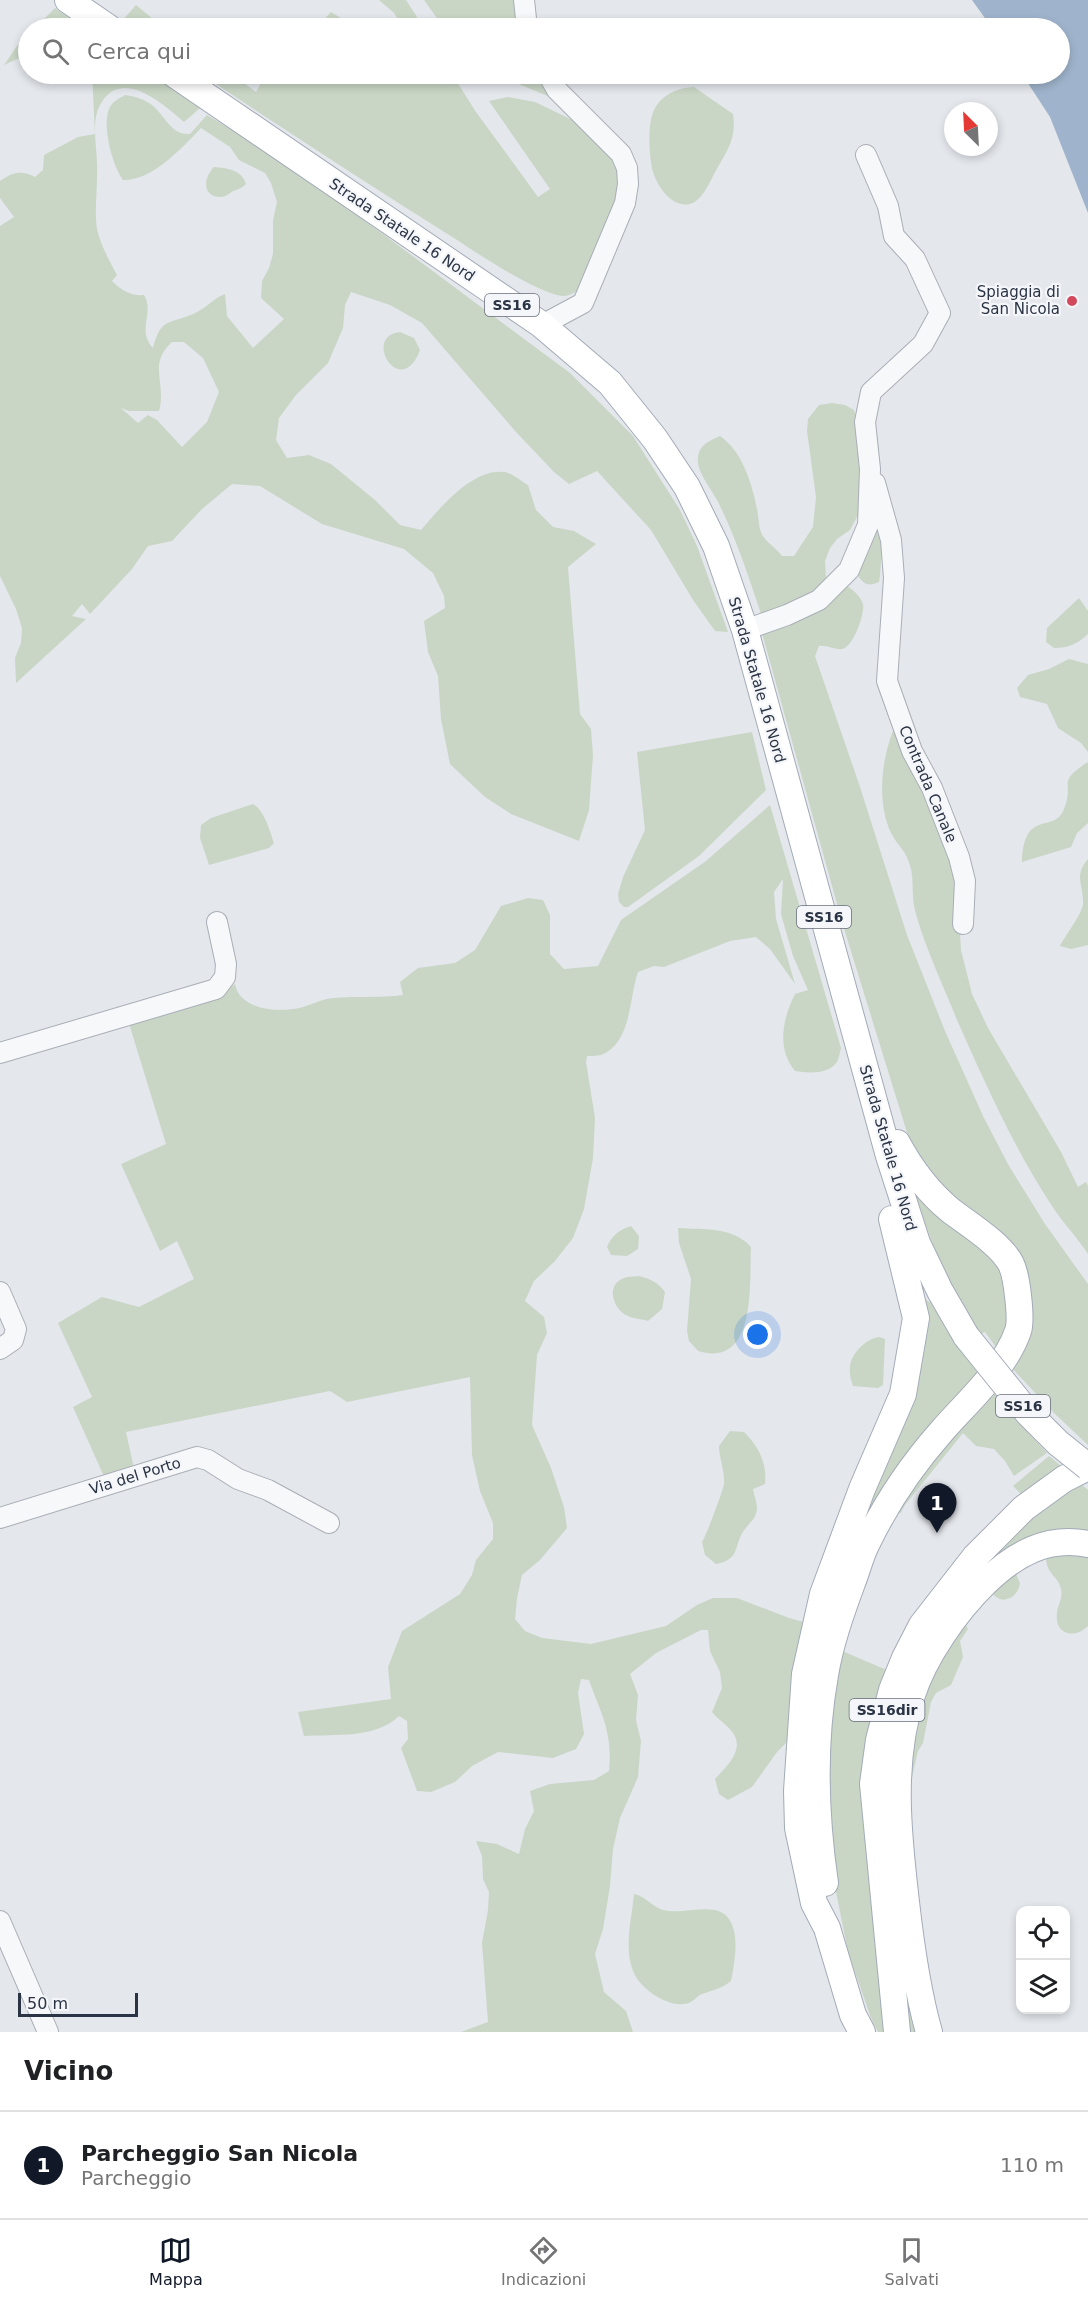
<!DOCTYPE html>
<html lang="it">
<head>
<meta charset="utf-8">
<style>
	:root { --surface:#fff; --page:#f6f6f6; --text:#202124; --muted:#757577; --line:#e0e0e0; --accent:#111827 }
	body { margin:0; font-family:"DejaVu Sans",sans-serif; background:var(--page); color:var(--text) }
	.controls { position:absolute; right:18px; bottom:18px; display:grid; overflow:hidden; border-radius:12px; box-shadow:0 3px 9px #0003 }
	.controls button { width:54px; height:54px; display:grid; place-items:center; padding:0; border:0; border-bottom:2px solid var(--line); background:var(--surface); color:var(--text); font:30px sans-serif }
	.compass { position:absolute; left:944px; top:102px; width:54px; height:54px; border-radius:50%; background:var(--surface); box-shadow:0 3px 9px #0003; rotate:336deg }
	.scale { position:absolute; left:18px; bottom:15px; width:120px; box-sizing:border-box; padding-left:6px; border:3px solid #2b3445; border-top:0; font-size:16px; line-height:21px; white-space:nowrap; color:#2b3445; -webkit-text-stroke:4px #f4f6f9; paint-order:stroke }
	.you { position:absolute; left:758px; top:1335px; width:21px; height:21px; margin:-15px; border:4px solid #fff; border-radius:50%; background:#1a73e8; box-shadow:0 0 0 9px #1a73e833 }
	.badge { display:grid; place-items:center; width:39px; height:39px; border-radius:50%; background:var(--accent); color:#fff; font-size:20px; font-weight:700 }
	.pin { position:absolute; translate:-50% -50px; filter:drop-shadow(0 2px 3px #0008) }
	.pin::after { content:''; position:absolute; top:32px; width:21px; height:18px; background:inherit; clip-path:polygon(0 0,100% 0,50% 100%) }
	.list { margin:0; padding:0; list-style:none }
	h2 { display:flex; justify-content:space-between; align-items:center; height:78px; margin:0; padding:0 24px; font-size:26px }
	h2 small { font-size:20px; font-weight:400; color:var(--muted) }
	.list li { display:grid; grid-template-columns:39px 1fr auto; gap:18px; align-items:center; box-sizing:border-box; height:108px; padding:0 24px; border-top:2px solid var(--line) }
	.list b { display:block; font-size:22px; white-space:nowrap }
	.list p { margin:0; font-size:20px; white-space:nowrap; color:var(--muted) }
	.list em { font-size:20px; font-style:normal; color:var(--muted) }
	.icon { flex:none; width:33px; height:33px; fill:none; stroke:currentColor; stroke-width:2; stroke-linecap:round; stroke-linejoin:round }
	.map { position:relative; flex:none; width:1088px; height:2032px; overflow:hidden }
	.search { position:absolute; background:var(--surface); box-shadow:0 3px 9px #0003; left:18px; right:18px; top:18px; height:66px; display:flex; align-items:center; gap:15px; box-sizing:border-box; padding:0 21px; border-radius:33px; color:var(--muted); font-size:22px }
	.sheet { height:186px; background:var(--surface) }
	nav { display:flex; justify-content:space-around; align-items:center; box-sizing:border-box; height:84px; border-top:2px solid var(--line); background:var(--surface); font-size:16px; color:var(--muted) }
	nav a { display:grid; justify-items:center; gap:3px }
	nav .on { color:var(--accent) }
	.map>svg:first-child { display:block }
	.green { fill:#c9d6c5; fill-rule:evenodd }
	.water { fill:#9fb4cc }
	.lines { fill:none; stroke-linecap:round; stroke-linejoin:round }
	.minor-casing { stroke:#a9aeb7; stroke-width:22 }
	.major-casing { stroke:#a3abb8; stroke-width:28 }
	.minor { stroke:#f7f8fa; stroke-width:20 }
	.major { stroke:#fff; stroke-width:26 }
	.major-bridge-casing { stroke:#a3abb8; stroke-width:28; stroke-linecap:butt }
	.major-bridge { stroke:#fff; stroke-width:26 }
	.poi-dot { fill:#d1495b; stroke:#f4f6f9; stroke-width:2 }
	.labels { text-anchor:middle; stroke-width:4.5; stroke-linejoin:round; paint-order:stroke }
	.shield { fill:#f4f6f9; stroke:#676e7b; stroke-width:1.5 }
	.shield-label { font-size:14px; font-weight:bold; fill:#2b3445 }
	.street-label { font-size:15px; fill:#2b3445; stroke:#f4f6f9 }
	.poi-label { font-size:15px; fill:#2b3445; stroke:#f4f6f9; text-anchor:end }
</style>
</head>
<body>
<div class="map">
<svg width="1088" height="2032" viewBox="0 0 1088 2032">
	<rect width="100%" height="100%" fill="#e4e7ec"/>
	<path class="green" d="M379 0H406L424 28H403L394 13Z
		M424 0H520L522 28H444Z
		M136 5 164 28H134L122 21Z
		M55 8 81 26 85 28H35Z
		M331 12 349 23 365 28H316Z
		M28 34V54L4 65 17 46Z
		M92 74H151L200 108 184 122C163 104 121 66 100 105 91 121 97 148 97 164 98 184 94 211 97 229 100 244 110 262 117 275L112 281C122 291 131 296 144 295 155 313 136 329 153 348 161 315 172 325 197 312 207 307 214 298 225 294L227 316 253 348 284 319 261 298 262 281 269 268 273 254V220L277 202 271 183 265 173 239 160 230 147 201 128C182 148 152 181 123 180 112 165 101 123 110 107 113 101 120 98 125 95 133 96 141 98 149 103 164 112 170 136 190 134L207 115 262 148 383 234 570 373 633 436 680 510 697 546 728 632 715 631 693 600 651 530 597 471 569 484 554 472 516 432 422 323 390 305 351 292 345 305 343 328 328 363 296 395 279 418 276 440 287 458 309 455 331 464 375 500 400 525 421 530C440 508 472 469 503 472 511 472 521 481 528 485L536 510 553 527 574 531 596 544 568 567 580 714 591 729 593 755 589 810 579 841 511 814 485 797 450 764 441 719 438 676 428 652 424 621 445 608 444 596 433 573 404 549 322 524 260 486 232 484 202 509 172 541 148 546 132 569 90 614 82 604 72 616 86 619 16 683 15 658 21 643 22 628 16 609 0 576V226L14 217 0 198V181C13 172 21 170 35 177L43 170 44 155 78 137 95 134ZM172 342H184L203 358 219 392 207 422 182 447 157 420 148 415 138 423 121 408 129 411H159C167 383 147 365 172 342Z
		M201 74H232L256 92 266 74H452L476 112 538 197 550 189 489 101 508 97 535 102 591 129 619 164 621 197 578 290C573 294 568 296 562 296 537 293 480 255 457 240 371 186 285 130 201 74Z
		M495 74H540L562 102Z
		M694 87 733 114C737 140 726 152 714 174 710 182 704 195 696 201 676 215 655 185 652 168 649 152 647 122 655 108 664 93 679 88 694 87Z
		M214 167C227 168 242 170 246 184 242 188 239 189 233 191 229 194 225 197 220 197 201 196 204 177 214 167Z
		M400 332 414 338 420 350C401 401 361 336 400 332Z
		M832 403 845 405 854 410 860 428V472L863 496 859 513 850 530 837 539 830 548 825 561 826 580 819 594 762 617C749 578 736 537 717 500 711 488 696 471 698 458 699 445 709 441 720 436 742 451 752 483 757 509 759 516 758 525 761 532 764 541 776 548 782 556H794L813 527 816 497 807 431 808 419 819 405Z
		M868 512 883 534 880 575 879 582C868 587 863 584 857 574Z
		M844 584C852 589 860 595 863 604 865 614 853 648 842 649 835 650 827 645 819 646L815 656 860 787 907 935 945 1031 983 1116 1009 1166 1045 1224 1088 1284V1445L1054 1413 1009 1365 1023 1338 992 1229 931 1175 913 1152 842 922 762 633Z
		M1079 598 1088 611V634C1077 644 1069 648 1054 648L1046 642 1047 628Z
		M1069 659 1088 664V752L1081 743 1058 728 1047 704 1020 697 1017 688 1028 675 1049 669Z
		M893 731 902 734 955 852 961 950 972 994 988 1028 1061 1152 1078 1187 1086 1182 1088 1186V1254C1077 1237 1063 1223 1052 1206 1014 1148 985 1083 957 1020 943 985 926 950 916 914 911 897 914 883 911 869 906 849 899 848 891 833 877 804 881 761 893 731Z
		M752 732 766 790 699 856 628 907H624L619 902 618 894 623 877 645 830 637 752Z
		M1088 762V823L1077 833 1071 847 1022 862C1024 807 1054 835 1064 809 1075 782 1055 783 1088 762Z
		M253 804C264 810 270 831 274 843L269 848 209 865 200 838 201 825 211 818Z
		M770 805 841 1048C840 1052 839 1058 837 1062 828 1075 808 1073 795 1071 776 1048 783 1018 795 994L808 990 793 956 781 914 783 879 774 892 776 919 795 984 770 949 756 937 730 941 664 967 654 966 638 972C629 997 632 1043 601 1055 597 1056 591 1056 587 1056L586 1062 595 1118 593 1158 584 1209 573 1238 555 1261 534 1281 525 1301 544 1317 547 1333 537 1355 532 1425 551 1468 564 1507 567 1528 540 1560 522 1575 517 1598 515 1619 525 1631 542 1638 591 1644 666 1626 697 1605 713 1598H737L789 1618 811 1624 792 1737 777 1752 752 1787 728 1800 719 1794 715 1779C726 1767 745 1750 733 1733 728 1725 718 1720 712 1712L722 1688 720 1672 710 1651 708 1630H701L656 1653 630 1674 638 1695 636 1720 641 1741 638 1777 620 1818 613 1849 610 1886 603 1929 595 1954 604 1992 626 2011 633 2032H461L488 2022 482 1943 488 1910 489 1892 483 1879 482 1856 476 1841 497 1844 519 1854 525 1829 534 1811 530 1791 550 1784 594 1780 609 1771C613 1732 601 1714 589 1680L581 1679 578 1693 584 1734 576 1749 553 1758 498 1752 472 1766 455 1782 431 1792 417 1791 401 1748 408 1739 407 1721 399 1716C375 1739 335 1734 304 1736L298 1712 391 1699 388 1667 402 1631 460 1594 472 1575 476 1560 493 1539V1523L480 1491 472 1455 470 1377 347 1402 330 1391 126 1432 135 1473 106 1481 73 1407 92 1397 58 1323 102 1297 139 1307 194 1279 177 1241 160 1251 121 1164 166 1144 127 1017 226 991 235 984C239 1008 273 1012 293 1009 307 1008 319 999 333 998 357 996 380 998 403 995L400 982 418 968 455 963 475 950 501 906 528 898 543 900 550 915V954L564 969 598 966 621 920 706 861Z
		M1088 859V945L1071 949 1060 946C1065 936 1082 914 1083 904 1084 885 1073 876 1088 859Z
		M907 1170 998 1255 1017 1303 1003 1357 985 1332 981 1334C944 1284 926 1228 907 1170Z
		M631 1226 639 1236 638 1249 627 1256 611 1255 607 1247C612 1235 619 1230 631 1226Z
		M678 1228C704 1230 732 1226 751 1247 749 1281 758 1369 698 1351L689 1341 687 1331 691 1279 679 1243Z
		M639 1276C650 1279 658 1282 665 1292L662 1309 648 1321C642 1319 634 1319 628 1316 613 1310 605 1285 624 1278 628 1276 635 1277 639 1276Z
		M925 1299 931 1303 947 1331 983 1380 877 1518 808 1698Z
		M879 1337 885 1339 883 1385 878 1388 853 1386C851 1380 849 1373 850 1367 851 1353 866 1339 879 1337Z
		M993 1392 1006 1409 1047 1453 1014 1476 1005 1461 994 1449 976 1446 963 1433 905 1505 900 1514V1505L931 1459Z
		M730 1431 744 1432C759 1447 767 1463 765 1484L753 1489C754 1495 757 1502 757 1508 756 1519 751 1521 745 1529 733 1544 742 1559 716 1564L705 1555 702 1542C706 1536 723 1491 724 1484 725 1472 719 1458 719 1446Z
		M1049 1456 1067 1471 1024 1497 1013 1486Z
		M1078 1482 1088 1490V1540C1050 1532 1017 1549 988 1572 932 1616 900 1687 892 1757 887 1800 893 1846 898 1889 905 1937 913 1985 924 2032H901L902 2009 879 1792C884 1689 919 1626 989 1553 1002 1539 1013 1525 1028 1514 1043 1501 1062 1492 1078 1482Z
		M1088 1553V1626C1074 1640 1054 1634 1057 1613 1058 1604 1063 1599 1061 1589 1058 1575 1046 1575 1046 1556Z
		M1016 1574 1020 1583C1017 1601 999 1606 990 1590Z
		M960 1623 966 1625 968 1629 960 1641 963 1657 951 1685 936 1693 931 1702 923 1743 918 1751 912 1777 907 1778 924 1680Z
		M840 1650 889 1671 886 2032H878L871 2018 848 1952 832 1872 822 1753Z
		M634 1894C646 1896 652 1907 663 1910 680 1914 698 1907 715 1910 744 1917 735 1960 731 1981 719 1990 715 1989 702 1994 698 1995 695 2000 691 2002 672 2011 641 1990 634 1973 623 1949 632 1918 634 1894Z"/>
	<path class="water" d="M972 0H1088V213L1050 117 1022 74H1060V28H992Z"/>
	<g class="lines">
		<g class="minor-casing">
			<path id="minor" d="M524 0 527 28
				M542 325 583 303 625 203 628 184 627 168 621 154 557 90 548 74
				M875 483 891 540 894 578 887 681 912 751 932 788 959 857 965 881 963 924
				M745 630 787 615 819 600 849 570 868 525 870 469 865 422 871 392 923 344 940 313 915 259 894 236 888 206 866 155
				M0 1053 216 989 225 977 226 964 217 922
				M0 1292 16 1329 13 1340 0 1349
				M0 1518 197 1457 208 1460 238 1479 268 1490 329 1523
				M0 1921 48 2032"/>
		</g>
		<g class="major-casing">
			<path id="major" d="M68 0 109 28
				M174 74 542 325 610 383 655 439 687 487 716 546 745 630 889 1156 917 1243 940 1291 966 1336
				M825 1883C815 1815 813 1743 825 1675 830 1644 841 1613 852 1583 857 1571 860 1557 866 1545 885 1505 912 1465 941 1432 967 1402 1005 1369 1018 1331 1022 1320 1017 1276 1011 1264 1001 1244 968 1224 950 1210 927 1191 911 1169 897 1143
				M862 2032 853 2015 827 1928 814 1903 798 1828 797 1791 805 1674 823 1594 862 1489 903 1394 916 1318 892 1219
				M897 2032 873 1784 879 1740 892 1690 905 1658 922 1625 975 1557 1024 1508 1064 1479 1088 1467
				M929 2032C917 1990 911 1946 906 1902 898 1834 890 1762 912 1695 924 1656 957 1610 986 1582 1015 1554 1047 1536 1088 1544"/>
		</g>
		<use href="#minor" class="minor"/>
		<use href="#major" class="major"/>
		<g class="major-bridge-casing">
			<path id="major-bridge" d="M966 1336 1028 1413 1058 1443 1088 1467"/>
		</g>
		<use href="#major-bridge" class="major-bridge"/>
	</g>
	<circle class="poi-dot" cx="1072" cy="301" r="6"/>
	<g class="labels">
		<g class="shield">
			<rect x="485" y="294" width="54" height="22" rx="4.5"/>
			<rect x="797" y="906" width="54" height="22" rx="4.5"/>
			<rect x="996" y="1395" width="54" height="22" rx="4.5"/>
			<rect x="849.5" y="1699" width="75" height="22" rx="4.5"/>
		</g>
		<g class="shield-label">
			<text x="512" y="310">SS16</text>
			<text x="824" y="922">SS16</text>
			<text x="1023" y="1411">SS16</text>
			<text x="887" y="1715">SS16dir</text>
		</g>
		<g class="street-label">
			<text transform="translate(402 230) rotate(34)" y="5">Strada Statale 16 Nord</text>
			<text transform="translate(757 680) rotate(74)" y="5">Strada Statale 16 Nord</text>
			<text transform="translate(928 784) rotate(67)" y="5">Contrada Canale</text>
			<text transform="translate(888 1148) rotate(74)" y="5">Strada Statale 16 Nord</text>
			<text transform="translate(135 1476) rotate(-17)" y="5">Via del Porto</text>
		</g>
		<g class="poi-label">
			<text x="1060" y="297">Spiaggia di<tspan x="1060" dy="17">San Nicola</tspan></text>
		</g>
	</g>
</svg>
<div class="controls">
<button><svg class="icon" aria-label="locate" viewBox="0 0 24 24"><circle cx="12" cy="12" r="6"/><path d="M12 2v4M12 18v4M2 12h4M18 12h4"/></svg></button>
<button><svg class="icon" aria-label="layers" viewBox="0 0 24 24"><path d="M12 4l9 5-9 5-9-5zM3 14l9 5 9-5"/></svg></button>
</div>
<svg class="compass" viewBox="-18 -18 36 36"><path d="M0-13l5 13h-10z" fill="#e53935"/><path d="M0 13l5-13h-10z" fill="#757577"/></svg>
<div class="scale">50 m</div>
<div class="you"></div>
<div class="pin badge" style="left:937px;top:1533px">1</div>
<div class="search"><svg class="icon" aria-label="search" viewBox="0 0 24 24"><circle cx="10" cy="10" r="6"/><path d="M15 15l6 6"/></svg>Cerca qui</div>
</div>
<section class="sheet">
<h2>Vicino<small></small></h2>
<ul class="list">
<li><span class="badge">1</span><div><b>Parcheggio San Nicola</b><p>Parcheggio</p></div><em>110 m</em></li>
</ul>
</section>
<nav>
<a class="on"><svg class="icon" aria-label="map" viewBox="0 0 24 24"><path d="M3 6l6-2 6 2 6-2v14l-6 2-6-2-6 2zM9 4v14M15 6v14"/></svg>Mappa</a>
<a><svg class="icon" aria-label="directions" viewBox="0 0 24 24"><path d="M12 3l9 9-9 9-9-9zM9 14v-3h6M13 9l2 2-2 2"/></svg>Indicazioni</a>
<a><svg class="icon" aria-label="saved" viewBox="0 0 24 24"><path d="M7 4h10v16l-5-4-5 4z"/></svg>Salvati</a>
</nav>
</body>
</html>
